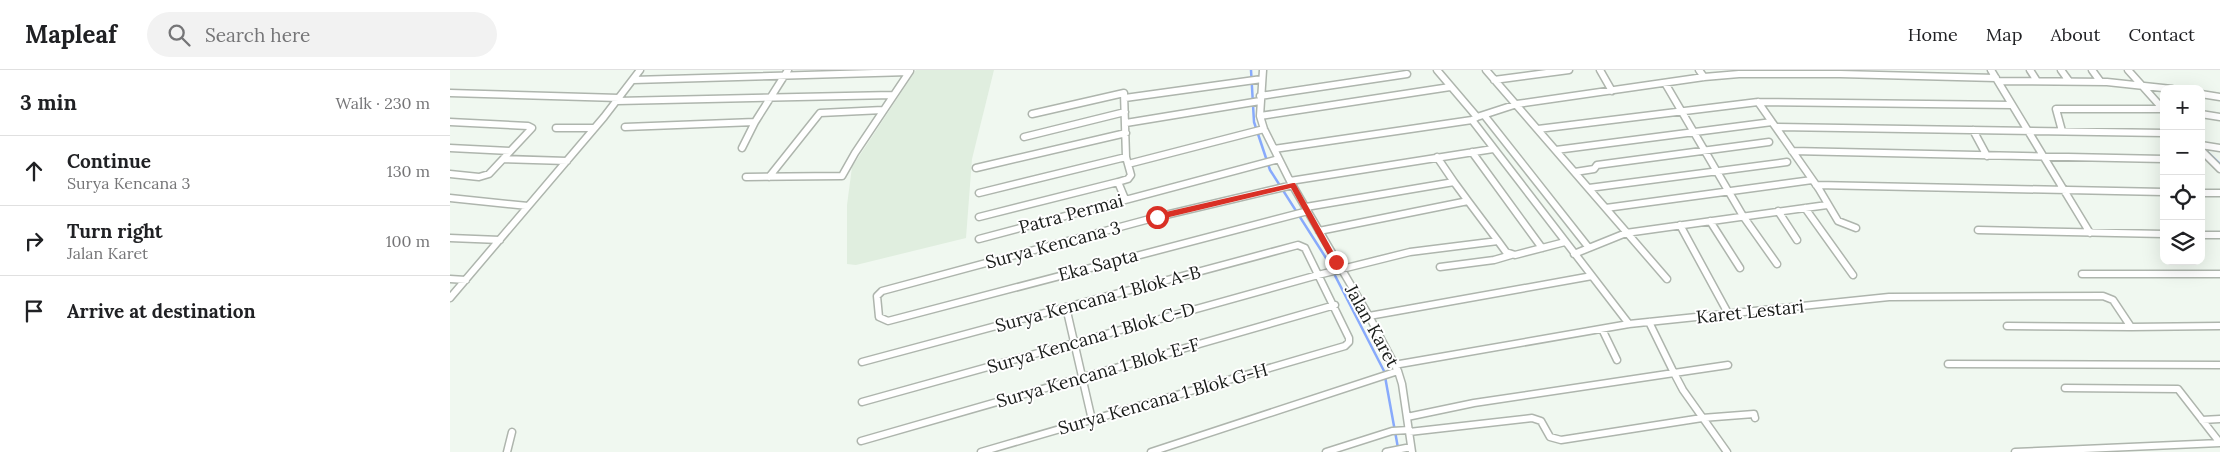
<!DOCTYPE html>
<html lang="en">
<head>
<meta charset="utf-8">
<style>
	:root { --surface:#fff; --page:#f2f2f2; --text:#202124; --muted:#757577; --line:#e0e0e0 }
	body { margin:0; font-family:Lora,serif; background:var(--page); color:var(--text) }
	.controls { position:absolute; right:15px; top:15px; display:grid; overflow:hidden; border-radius:10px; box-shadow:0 5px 20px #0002 }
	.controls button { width:45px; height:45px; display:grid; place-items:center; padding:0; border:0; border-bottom:1px solid var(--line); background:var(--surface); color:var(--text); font:25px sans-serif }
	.stop { position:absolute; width:15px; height:15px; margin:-11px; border:4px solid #d93025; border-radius:50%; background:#fff }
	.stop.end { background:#d93025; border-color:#fff; box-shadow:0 1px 5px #0008 }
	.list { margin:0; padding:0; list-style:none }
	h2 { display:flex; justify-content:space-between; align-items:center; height:65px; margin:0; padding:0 20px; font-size:21px }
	h2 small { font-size:16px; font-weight:400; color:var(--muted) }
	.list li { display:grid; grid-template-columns:32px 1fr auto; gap:15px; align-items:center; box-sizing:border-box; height:70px; padding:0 20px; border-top:1px solid var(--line) }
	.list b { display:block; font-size:19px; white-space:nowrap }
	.list p { margin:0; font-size:16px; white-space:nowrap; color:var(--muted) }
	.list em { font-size:16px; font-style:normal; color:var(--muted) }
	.icon { flex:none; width:28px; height:28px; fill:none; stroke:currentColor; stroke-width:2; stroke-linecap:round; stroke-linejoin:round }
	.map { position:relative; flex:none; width:1770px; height:382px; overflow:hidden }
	header { display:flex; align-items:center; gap:30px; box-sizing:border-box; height:70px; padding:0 25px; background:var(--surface); border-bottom:1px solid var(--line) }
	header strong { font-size:24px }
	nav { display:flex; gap:28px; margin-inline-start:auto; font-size:18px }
	.search { width:350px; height:45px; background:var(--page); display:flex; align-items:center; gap:12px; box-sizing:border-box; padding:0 18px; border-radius:28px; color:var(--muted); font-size:19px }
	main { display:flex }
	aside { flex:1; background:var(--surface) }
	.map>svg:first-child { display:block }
	.built { fill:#e0eedf }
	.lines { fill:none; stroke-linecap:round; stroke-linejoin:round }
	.stream { stroke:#88aafc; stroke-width:2.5 }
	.street-casing { stroke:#aeb5ad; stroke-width:9 }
	.street { stroke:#fff; stroke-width:6 }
	.route { fill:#d93025 }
	.labels { text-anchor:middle; stroke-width:4; stroke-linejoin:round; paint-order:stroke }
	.street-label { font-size:18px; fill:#191c19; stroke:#fff }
</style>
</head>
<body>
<header>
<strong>Mapleaf</strong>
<div class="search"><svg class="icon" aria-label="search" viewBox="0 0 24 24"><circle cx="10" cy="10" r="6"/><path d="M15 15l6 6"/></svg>Search here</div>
<nav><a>Home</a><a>Map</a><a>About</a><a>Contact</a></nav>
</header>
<main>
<aside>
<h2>3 min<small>Walk · 230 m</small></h2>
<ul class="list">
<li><svg class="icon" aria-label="ahead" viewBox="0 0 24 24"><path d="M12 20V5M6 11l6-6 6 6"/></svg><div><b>Continue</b><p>Surya Kencana 3</p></div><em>130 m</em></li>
<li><svg class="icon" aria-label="right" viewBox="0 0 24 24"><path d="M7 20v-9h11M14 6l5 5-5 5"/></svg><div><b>Turn right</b><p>Jalan Karet</p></div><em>100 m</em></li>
<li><svg class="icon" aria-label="arrive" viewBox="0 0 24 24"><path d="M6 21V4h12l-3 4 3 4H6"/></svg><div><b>Arrive at destination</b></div></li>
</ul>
</aside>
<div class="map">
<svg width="1770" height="382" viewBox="0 0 1770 382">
	<rect width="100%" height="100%" fill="#f0f8f0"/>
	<path class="built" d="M466 0H544L522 89 516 168 406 195 397 194V135L402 97Z"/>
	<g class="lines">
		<path class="stream" d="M801 0 804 52 820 100 876 188 934 301 948 378
			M1753 78 1770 94"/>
		<g class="street-casing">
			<path id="street" d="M813 0 810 46 814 59 840 111 919 246 948 301 952 314 962 382
				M987 0 1027 47 1022 50 1179 254
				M1036 0 1217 209
				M1150 0 1162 21
				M1249 0 1254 7
				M1541 0 1640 163
				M1580 0 1587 11
				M1611 0 1619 11
				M1642 0 1650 11
				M1678 0 1713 39
				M183 10 459 2
				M1044 10 1119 0
				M1548 11 1657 12 1722 19
				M1215 13 1293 146 1327 194
				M0 23 169 28
				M1751 24 1770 27
				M810 26 957 4
				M675 28 812 9
				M167 31 443 25
				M1308 32 1369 119 1388 151 1406 158
				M582 44 674 23 676 87
				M1751 44 1770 47
				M1034 45 1139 178
				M810 46 1000 17
				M1027 47 1067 34 1254 7 1289 4H1390L1546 8
				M0 52 78 56 82 58 39 104 29 107 0 104
				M676 53 810 31
				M175 57 305 52
				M1326 57 1714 63
				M106 58H144
				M1088 59 1308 32 1562 35
				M1523 60 1537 86
				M1612 61 1606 39H1714
				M574 67 675 42
				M1751 75 1770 78
				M0 78 60 81
				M292 78 305 52 338 0
				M824 79 1022 50
				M1106 80 1322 52
				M1751 80 1770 99
				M1342 81 1714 89
				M1022 82 1092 178
				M54 89 117 91
				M678 94 814 59
				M526 98 676 63
				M1125 102 1144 99 1147 95 1319 72
				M296 107 392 106 405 83 460 1
				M319 107 370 43 433 40
				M840 111 1043 79
				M668 112 675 129
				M843 115 707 147 432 221 427 226 429 247 438 251 858 141
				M1366 115 1714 122
				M1139 118 1337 92
				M529 123 676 87 681 105 678 109 668 112 529 147
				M1751 123H1770
				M0 128 78 136
				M1018 131 1048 171
				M856 137 1004 112 987 87
				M1156 138 1362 110
				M1355 138 1403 205
				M1328 141 1347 170
				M1260 151 1290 198
				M1230 155 1279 245
				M1528 160 1714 164
				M869 161 1018 131 1004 112
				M1751 165H1770
				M0 168 50 170
				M529 169 829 89
				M1124 184 1176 163 1377 135
				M990 197 1044 190 1061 185
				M1632 204H1770
				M0 209 16 210
				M0 228 154 47 190 0
				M616 237 642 350
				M919 246 1142 206
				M1199 252 1224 303 1278 295
				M1557 256 1681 257
				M1152 259 1167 290
				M412 292 848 175 855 178 899 268V272L895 276 531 382
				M1498 294 1770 295
				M944 295 1179 254 1439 227 1653 226 1663 230 1681 257 1770 256
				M1615 318 1728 319 1770 373
				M412 332 868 205 960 182 1048 171 1056 182 1065 185 1115 172
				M957 347 1024 333 1224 303 1233 320 1277 382
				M1752 350 1770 349
				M959 362 1082 348 1091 351 1100 367 1111 370 1252 348 1304 344 1305 348
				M411 371 885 235
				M57 382 62 362
				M701 382 948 301
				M876 382 942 361 959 360
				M936 382 961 377
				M1565 382 1770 373"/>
		</g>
		<use href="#street" class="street"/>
	</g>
	<path class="route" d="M843 113H845L888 190V194H883L841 118 707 150 703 147 707 144Z"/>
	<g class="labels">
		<g class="street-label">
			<text transform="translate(621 144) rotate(-15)" y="6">Patra Permai</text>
			<text transform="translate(603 175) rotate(-15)" y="6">Surya Kencana 3</text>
			<text transform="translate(648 195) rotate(-15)" y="6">Eka Sapta</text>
			<text transform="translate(648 229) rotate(-15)" y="6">Surya Kencana 1 Blok A-B</text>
			<text transform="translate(1300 242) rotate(-6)" y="6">Karet Lestari</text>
			<text transform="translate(922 256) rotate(61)" y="6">Jalan Karet</text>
			<text transform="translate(641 268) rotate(-16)" y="6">Surya Kencana 1 Blok C-D</text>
			<text transform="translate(648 303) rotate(-16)" y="6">Surya Kencana 1 Blok E-F</text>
			<text transform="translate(713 329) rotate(-16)" y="6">Surya Kencana 1 Blok G-H</text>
		</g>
	</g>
</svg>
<div class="controls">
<button>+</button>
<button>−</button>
<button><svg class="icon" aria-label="locate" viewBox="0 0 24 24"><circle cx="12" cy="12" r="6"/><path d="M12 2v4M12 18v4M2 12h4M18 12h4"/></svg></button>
<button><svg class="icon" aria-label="layers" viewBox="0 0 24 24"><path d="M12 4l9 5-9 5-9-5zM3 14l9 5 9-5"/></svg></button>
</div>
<div class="stop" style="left:707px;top:147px"></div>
<div class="stop end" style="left:886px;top:192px"></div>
</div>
</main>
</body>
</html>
